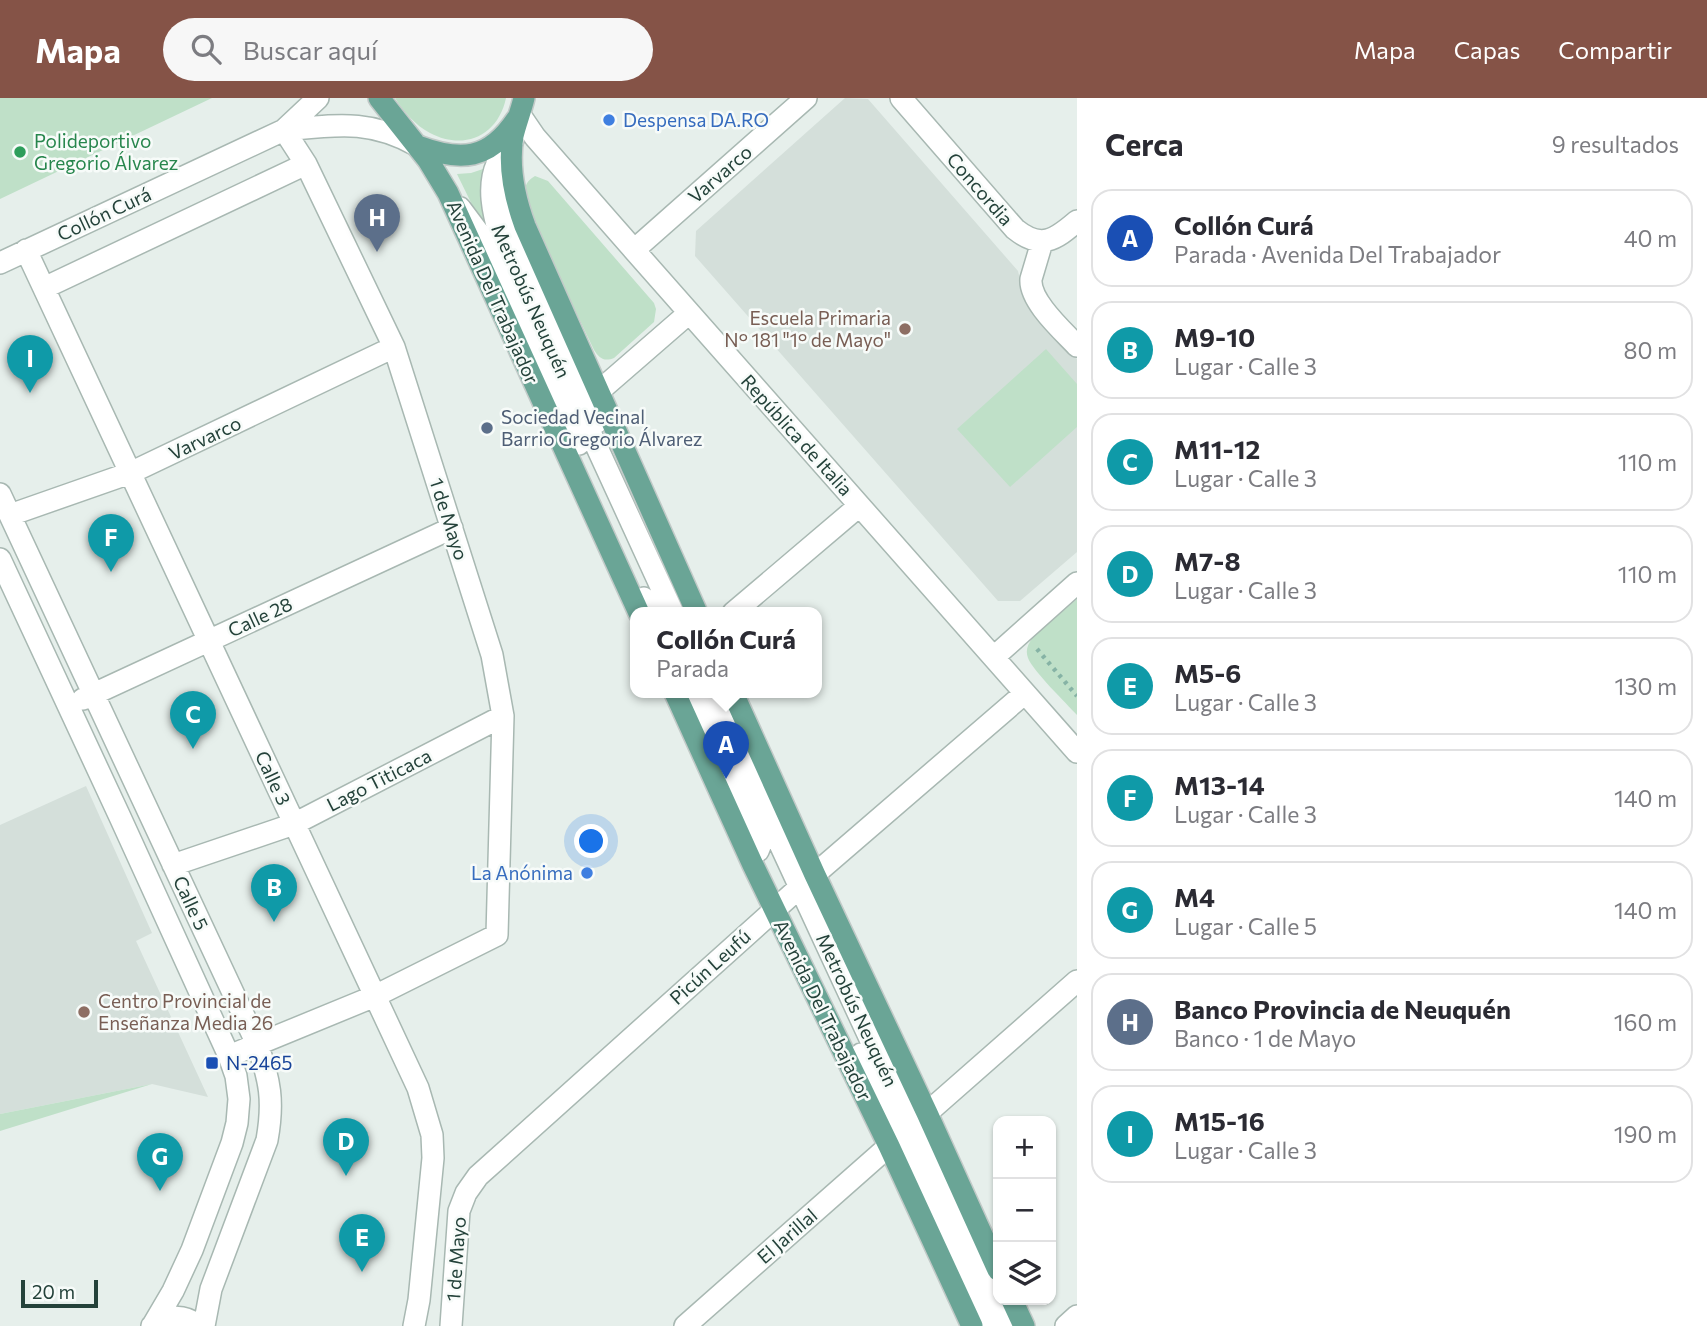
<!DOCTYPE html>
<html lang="es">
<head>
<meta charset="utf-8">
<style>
	:root { --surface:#fff; --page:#f7f7f7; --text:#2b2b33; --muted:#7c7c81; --line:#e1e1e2; --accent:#855347 }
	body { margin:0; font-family:Commissioner,sans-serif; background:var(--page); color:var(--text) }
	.controls { position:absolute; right:21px; bottom:21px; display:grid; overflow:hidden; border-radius:14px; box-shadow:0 2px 5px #0004 }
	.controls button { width:63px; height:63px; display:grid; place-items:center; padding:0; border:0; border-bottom:2px solid var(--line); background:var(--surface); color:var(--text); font:35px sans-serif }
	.scale { position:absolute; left:21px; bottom:18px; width:77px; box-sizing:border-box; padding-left:7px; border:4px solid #24423a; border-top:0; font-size:19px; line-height:24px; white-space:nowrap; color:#24423a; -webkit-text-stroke:5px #f7fbf9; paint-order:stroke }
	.you { position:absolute; left:592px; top:744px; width:24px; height:24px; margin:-18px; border:5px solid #fff; border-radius:50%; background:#1a73e8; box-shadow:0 0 0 10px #1a73e833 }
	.badge { display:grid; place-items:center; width:46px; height:46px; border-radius:50%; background:var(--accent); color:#fff; font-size:23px; font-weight:700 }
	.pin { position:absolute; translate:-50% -58px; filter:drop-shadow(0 2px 4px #0008) }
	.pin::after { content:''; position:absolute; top:37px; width:24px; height:21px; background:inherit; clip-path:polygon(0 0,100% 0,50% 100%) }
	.popup { position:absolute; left:630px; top:509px; width:192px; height:91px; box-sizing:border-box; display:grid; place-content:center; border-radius:14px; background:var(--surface); filter:drop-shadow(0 2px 5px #0005); font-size:23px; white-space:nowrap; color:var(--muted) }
	.popup b { font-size:26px; color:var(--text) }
	.popup::after { content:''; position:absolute; left:50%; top:100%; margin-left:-14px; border:14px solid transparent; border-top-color:var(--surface) }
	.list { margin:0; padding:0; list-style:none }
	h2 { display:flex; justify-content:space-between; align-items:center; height:91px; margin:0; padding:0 28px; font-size:30px }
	h2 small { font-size:23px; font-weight:400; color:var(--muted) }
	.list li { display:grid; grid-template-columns:46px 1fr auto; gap:21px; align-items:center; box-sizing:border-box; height:98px; margin:0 14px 14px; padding:0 14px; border:2px solid var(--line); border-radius:21px }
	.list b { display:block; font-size:26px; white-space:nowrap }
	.list p { margin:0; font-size:23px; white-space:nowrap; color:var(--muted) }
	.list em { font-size:23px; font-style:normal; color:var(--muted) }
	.icon { flex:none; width:38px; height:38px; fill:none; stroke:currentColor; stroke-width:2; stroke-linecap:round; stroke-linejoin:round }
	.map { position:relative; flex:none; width:1077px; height:1228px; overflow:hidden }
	header { display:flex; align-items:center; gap:42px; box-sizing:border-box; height:98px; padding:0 35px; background:var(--accent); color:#fff }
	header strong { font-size:33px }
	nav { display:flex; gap:38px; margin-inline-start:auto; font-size:24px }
	.search { width:490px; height:63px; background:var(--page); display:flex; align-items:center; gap:18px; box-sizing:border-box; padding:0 24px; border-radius:38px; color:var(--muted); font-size:26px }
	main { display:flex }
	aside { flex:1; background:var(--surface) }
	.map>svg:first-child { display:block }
	.built { fill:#d4dfda }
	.green { fill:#bfe0c8 }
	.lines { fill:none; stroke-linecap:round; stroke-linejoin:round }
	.minor-casing { stroke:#a8b8b2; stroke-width:24 }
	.major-casing { stroke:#c2cac8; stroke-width:24 }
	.path { stroke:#86b3a5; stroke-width:4.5; stroke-dasharray:3.5 5; stroke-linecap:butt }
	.minor { stroke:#fff; stroke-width:21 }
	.major { stroke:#6aa596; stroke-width:21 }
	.shop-dot { fill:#3f7fe0; stroke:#f7fbf9; stroke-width:2.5 }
	.leisure-dot { fill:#2e9e5b; stroke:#f7fbf9; stroke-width:2.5 }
	.education-dot { fill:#8d6e63; stroke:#f7fbf9; stroke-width:2.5 }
	.service-dot { fill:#5c6f8a; stroke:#f7fbf9; stroke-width:2.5 }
	.transit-dot { fill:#1a4fb4; stroke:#f7fbf9; stroke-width:2.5 }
	.labels { text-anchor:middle; stroke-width:5; stroke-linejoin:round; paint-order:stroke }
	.shop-label { font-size:19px; fill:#366cbe; stroke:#f7fbf9; text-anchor:start }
	.leisure-label { font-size:19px; fill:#27864d; stroke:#f7fbf9; text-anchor:start }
	.street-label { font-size:19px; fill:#24423a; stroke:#f7fbf9 }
	.education-label { font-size:19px; fill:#785e54; stroke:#f7fbf9; text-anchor:end }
	.service-label { font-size:19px; fill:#4e5e75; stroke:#f7fbf9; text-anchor:start }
	.transit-label { font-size:19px; fill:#164399; stroke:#f7fbf9; text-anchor:start }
</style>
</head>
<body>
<header>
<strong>Mapa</strong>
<div class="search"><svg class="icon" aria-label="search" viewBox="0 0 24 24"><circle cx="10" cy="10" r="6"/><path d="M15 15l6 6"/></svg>Buscar aquí</div>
<nav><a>Mapa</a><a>Capas</a><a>Compartir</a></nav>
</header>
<main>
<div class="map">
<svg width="1077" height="1228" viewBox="0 0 1077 1228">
	<rect width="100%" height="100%" fill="#e6efeb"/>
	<path class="built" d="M845 0 868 1 1018 173 1025 202 1077 261V454L1020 503H998L695 158 696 133Z
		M86 688 152 835 136 843 208 999 152 986 0 1016V727Z"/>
	<path class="green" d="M0 0H212L0 101Z
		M395 0H506C498 38 464 53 430 35 415 27 404 14 395 0Z
		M486 70 492 141 480 123 457 76 471 75Z
		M535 78 548 83 654 205 656 211 654 224 614 260C604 264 599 260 594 252L529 115C526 100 519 87 535 78Z
		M1046 251 1077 286V329L1010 389 957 331Z
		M1077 501V617C1066 605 1033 573 1028 560 1025 552 1028 546 1033 539Z
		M152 986 0 1033V1016Z"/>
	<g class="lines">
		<g class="minor-casing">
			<path id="minor" d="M901 0 1015 131C1041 152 1055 142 1077 123
				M520 17 535 39 634 152 1077 654
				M284 32C337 27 370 21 418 48
				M513 42C507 49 501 57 497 66 487 88 493 115 500 138L673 515
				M503 94 512 130 576 267 596 325 507 139 502 119Z
				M460 110 484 142 491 156 579 346
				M1042 144 1031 181C1029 203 1063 233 1077 248
				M26 152 418 990 432 1037 433 1060 419 1202 414 1228
				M634 152 806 0
				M0 165 284 32 318 0
				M44 190 306 66
				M598 294 689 215
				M0 396 257 946C270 982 274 1003 267 1042L211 1191 204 1228
				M10 417 130 375 394 249
				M0 461 120 719 229 958 236 978 239 1001 237 1025 232 1045 192 1152 173 1193 153 1227
				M644 500 651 515
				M733 515 859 408
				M994 559 1077 485
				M688 595 760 748 758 753 754 752 745 733
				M710 595 1003 1228
				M83 601 452 430
				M173 767 294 726 503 618
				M861 956 985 1228
				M229 958 375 898 497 837 503 618 492 557 394 249 306 66 284 32
				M927 1015 1077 883
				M152 1228C167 1217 184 1216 199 1228
				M451 1228 459 1113 466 1095 478 1078 800 789 1025 595
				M685 1228 889 1048
				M1066 1228 1077 1218"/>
		</g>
		<g class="major-casing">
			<path id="major" d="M379 0 428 62 448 95 639 515
				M524 0C521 13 516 25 513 38 508 68 515 101 525 128L697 515
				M418 48C461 64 489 62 516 22
				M675 595 753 767 889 1048 972 1228
				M733 595 815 777 927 1015 998 1172
				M1012 1202 1024 1228"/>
		</g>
		<path class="path" d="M1037 551 1077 598"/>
		<use href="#minor" class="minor"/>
		<use href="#major" class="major"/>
	</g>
	<g class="shop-dot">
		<circle cx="609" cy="22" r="7"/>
		<circle cx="587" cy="775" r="7"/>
	</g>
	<circle class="leisure-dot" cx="20" cy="54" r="7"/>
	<g class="education-dot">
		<circle cx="905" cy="231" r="7"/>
		<circle cx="84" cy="914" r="7"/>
	</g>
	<circle class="service-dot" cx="487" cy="330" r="7"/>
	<rect class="transit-dot" x="205" y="958" width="14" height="14" rx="3.5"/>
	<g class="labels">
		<g class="shop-label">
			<text x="623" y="29">Despensa DA.RO</text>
			<text x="573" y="782" text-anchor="end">La Anónima</text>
		</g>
		<g class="leisure-label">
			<text x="34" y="50">Polideportivo<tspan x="34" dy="22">Gregorio Álvarez</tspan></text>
		</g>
		<g class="street-label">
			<text transform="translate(720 76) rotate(-41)" y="7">Varvarco</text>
			<text transform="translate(980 91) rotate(49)" y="7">Concordia</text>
			<text transform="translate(104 116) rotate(-25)" y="7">Collón Curá</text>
			<text transform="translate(493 194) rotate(66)" y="7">Avenida Del Trabajador</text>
			<text transform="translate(531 203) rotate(66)" y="7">Metrobús Neuquén</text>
			<text transform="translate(797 337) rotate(48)" y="7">República de Italia</text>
			<text transform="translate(205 340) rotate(-25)" y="7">Varvarco</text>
			<text transform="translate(449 421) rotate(72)" y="7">1 de Mayo</text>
			<text transform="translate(260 519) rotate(-25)" y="7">Calle 28</text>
			<text transform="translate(273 680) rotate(65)" y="7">Calle 3</text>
			<text transform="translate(379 682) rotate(-27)" y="7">Lago Titicaca</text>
			<text transform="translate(191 805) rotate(65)" y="7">Calle 5</text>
			<text transform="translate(710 869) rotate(-42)" y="7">Picún Leufú</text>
			<text transform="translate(823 912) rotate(64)" y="7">Avenida Del Trabajador</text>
			<text transform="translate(857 912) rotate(65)" y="7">Metrobús Neuquén</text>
			<text transform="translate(787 1138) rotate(-41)" y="7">El Jarillal</text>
			<text transform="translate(456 1161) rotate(-86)" y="7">1 de Mayo</text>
		</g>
		<g class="education-label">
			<text x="891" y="227">Escuela Primaria<tspan x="891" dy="22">N° 181 "1° de Mayo"</tspan></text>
			<text x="98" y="910" text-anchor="start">Centro Provincial de<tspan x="98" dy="22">Enseñanza Media 26</tspan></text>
		</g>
		<g class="service-label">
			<text x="501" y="326">Sociedad Vecinal<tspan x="501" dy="22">Barrio Gregorio Álvarez</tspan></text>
		</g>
		<g class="transit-label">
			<text x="226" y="972">N-2465</text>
		</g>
	</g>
</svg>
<div class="controls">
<button>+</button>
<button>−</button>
<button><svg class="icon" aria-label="layers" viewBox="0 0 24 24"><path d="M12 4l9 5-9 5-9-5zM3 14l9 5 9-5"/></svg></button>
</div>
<div class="scale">20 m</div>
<div class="you"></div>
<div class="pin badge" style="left:726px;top:681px;background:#1a4fb4">A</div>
<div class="popup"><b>Collón Curá</b>Parada</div>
<div class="pin badge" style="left:274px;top:824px;background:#0f9aa8">B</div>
<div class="pin badge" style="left:193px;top:651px;background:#0f9aa8">C</div>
<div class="pin badge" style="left:346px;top:1078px;background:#0f9aa8">D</div>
<div class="pin badge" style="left:362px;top:1174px;background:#0f9aa8">E</div>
<div class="pin badge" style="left:111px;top:474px;background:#0f9aa8">F</div>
<div class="pin badge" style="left:160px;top:1093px;background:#0f9aa8">G</div>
<div class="pin badge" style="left:377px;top:154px;background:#5c6f8a">H</div>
<div class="pin badge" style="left:30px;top:295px;background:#0f9aa8">I</div>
</div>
<aside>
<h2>Cerca<small>9 resultados</small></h2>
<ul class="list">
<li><span class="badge" style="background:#1a4fb4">A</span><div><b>Collón Curá</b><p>Parada · Avenida Del Trabajador</p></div><em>40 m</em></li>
<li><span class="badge" style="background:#0f9aa8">B</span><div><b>M9-10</b><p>Lugar · Calle 3</p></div><em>80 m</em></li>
<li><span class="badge" style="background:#0f9aa8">C</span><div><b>M11-12</b><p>Lugar · Calle 3</p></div><em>110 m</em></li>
<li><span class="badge" style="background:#0f9aa8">D</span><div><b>M7-8</b><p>Lugar · Calle 3</p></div><em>110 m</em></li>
<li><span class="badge" style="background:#0f9aa8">E</span><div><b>M5-6</b><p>Lugar · Calle 3</p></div><em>130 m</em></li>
<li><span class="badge" style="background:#0f9aa8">F</span><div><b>M13-14</b><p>Lugar · Calle 3</p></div><em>140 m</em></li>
<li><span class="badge" style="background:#0f9aa8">G</span><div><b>M4</b><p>Lugar · Calle 5</p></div><em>140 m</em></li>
<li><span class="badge" style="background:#5c6f8a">H</span><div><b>Banco Provincia de Neuquén</b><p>Banco · 1 de Mayo</p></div><em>160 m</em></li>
<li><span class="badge" style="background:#0f9aa8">I</span><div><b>M15-16</b><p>Lugar · Calle 3</p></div><em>190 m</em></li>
</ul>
</aside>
</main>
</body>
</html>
